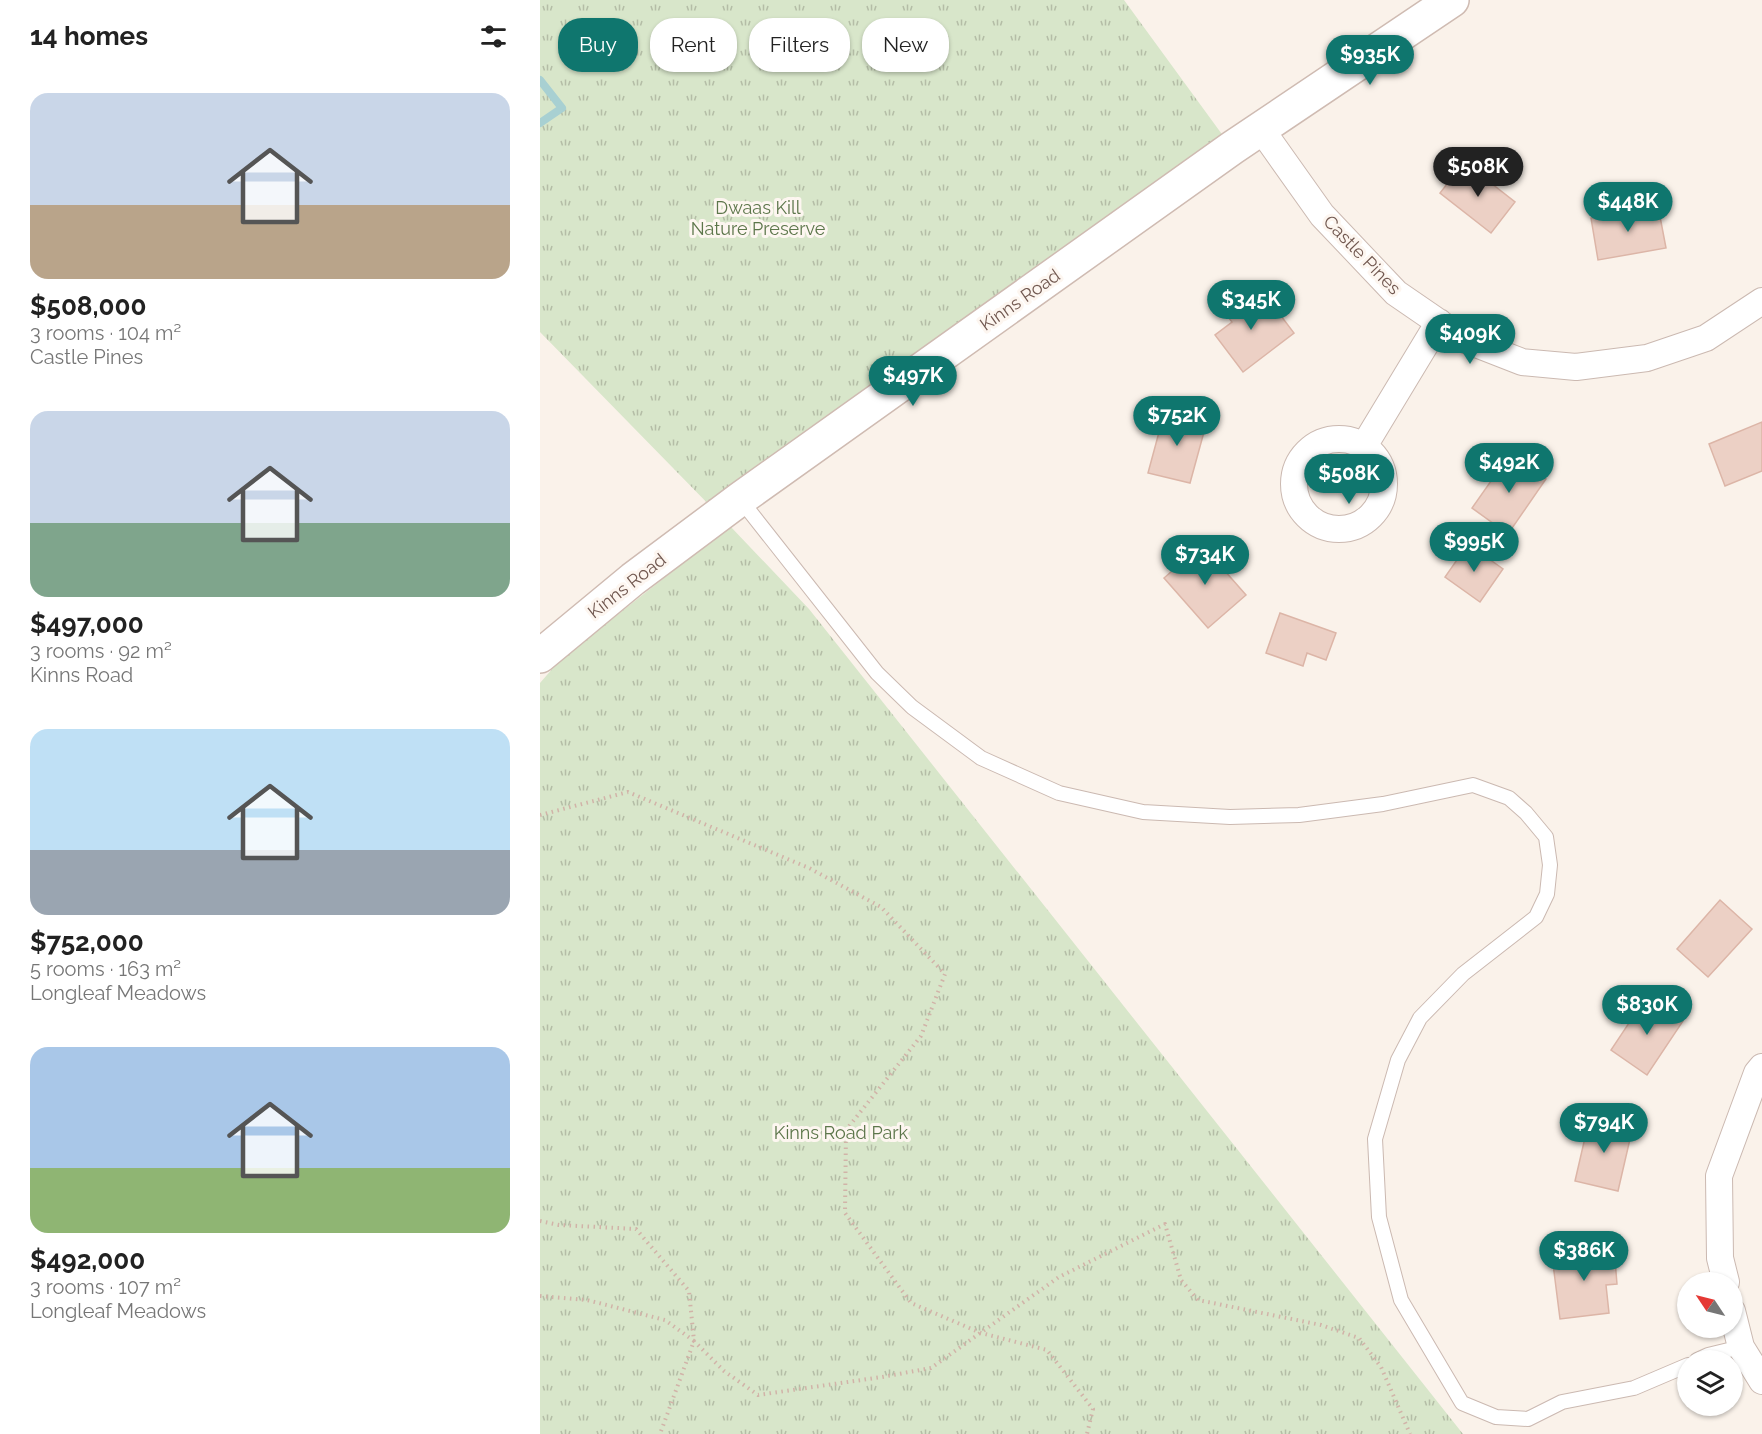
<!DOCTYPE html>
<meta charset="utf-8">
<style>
:root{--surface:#fff;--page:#f6f6f6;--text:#222;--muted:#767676;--accent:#0f766e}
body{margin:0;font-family:Raleway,sans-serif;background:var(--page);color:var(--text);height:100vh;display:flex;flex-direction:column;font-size:22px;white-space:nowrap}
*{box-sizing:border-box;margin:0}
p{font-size:20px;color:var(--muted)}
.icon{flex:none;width:33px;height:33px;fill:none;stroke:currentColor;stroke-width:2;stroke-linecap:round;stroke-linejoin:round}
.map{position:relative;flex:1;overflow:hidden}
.side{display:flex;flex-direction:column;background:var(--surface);width:540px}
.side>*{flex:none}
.hud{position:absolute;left:18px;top:18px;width:570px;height:54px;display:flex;gap:12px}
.needle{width:39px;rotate:305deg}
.buttons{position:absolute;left:1137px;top:1272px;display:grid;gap:12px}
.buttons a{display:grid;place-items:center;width:66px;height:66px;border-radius:50%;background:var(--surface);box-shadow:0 2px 4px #0004;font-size:30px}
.price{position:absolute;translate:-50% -51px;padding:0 14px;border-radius:21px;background:var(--accent);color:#fff;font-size:20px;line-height:39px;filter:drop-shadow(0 2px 3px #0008)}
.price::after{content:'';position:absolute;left:50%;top:36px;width:18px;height:14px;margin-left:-9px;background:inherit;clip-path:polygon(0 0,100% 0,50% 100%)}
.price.selected{background:#222;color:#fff}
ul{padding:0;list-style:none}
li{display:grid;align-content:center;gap:12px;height:318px;padding:0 30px}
li span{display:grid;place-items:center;height:186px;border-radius:18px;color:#555}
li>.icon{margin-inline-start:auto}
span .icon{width:108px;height:108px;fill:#fffc;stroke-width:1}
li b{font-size:26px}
h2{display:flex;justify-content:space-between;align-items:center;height:72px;padding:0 30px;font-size:26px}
.pill{padding:0 21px;border-radius:24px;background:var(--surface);box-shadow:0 2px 4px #0004;font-size:21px;line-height:54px}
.pill.selected{background:var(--accent);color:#fff}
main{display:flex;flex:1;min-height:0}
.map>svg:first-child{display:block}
</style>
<main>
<section class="side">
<h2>14 homes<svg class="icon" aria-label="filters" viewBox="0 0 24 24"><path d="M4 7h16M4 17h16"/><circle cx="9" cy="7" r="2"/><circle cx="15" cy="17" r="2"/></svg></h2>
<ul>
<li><span style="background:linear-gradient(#c9d6e8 60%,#b9a48a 0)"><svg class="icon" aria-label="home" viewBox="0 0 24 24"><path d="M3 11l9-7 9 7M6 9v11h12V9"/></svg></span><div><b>$508,000</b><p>3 rooms · 104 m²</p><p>Castle Pines</p></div></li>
<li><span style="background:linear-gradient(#c9d6e8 60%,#7fa58c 0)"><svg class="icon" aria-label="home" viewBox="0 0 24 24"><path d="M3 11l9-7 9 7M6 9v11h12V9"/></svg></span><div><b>$497,000</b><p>3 rooms · 92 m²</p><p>Kinns Road</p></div></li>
<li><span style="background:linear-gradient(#bfe0f5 65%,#9aa5b1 0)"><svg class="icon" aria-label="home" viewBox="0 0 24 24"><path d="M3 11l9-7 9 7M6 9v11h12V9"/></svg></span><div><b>$752,000</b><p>5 rooms · 163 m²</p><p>Longleaf Meadows</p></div></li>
<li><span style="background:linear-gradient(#a9c7e8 65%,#8fb573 0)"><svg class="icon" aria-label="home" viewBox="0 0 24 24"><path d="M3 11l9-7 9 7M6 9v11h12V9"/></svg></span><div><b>$492,000</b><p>3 rooms · 107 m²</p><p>Longleaf Meadows</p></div></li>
</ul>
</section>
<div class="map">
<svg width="1222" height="1434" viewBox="0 0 1222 1434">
<defs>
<pattern id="park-tufts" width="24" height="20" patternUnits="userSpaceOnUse" patternTransform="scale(1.5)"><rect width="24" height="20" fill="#d8e6ca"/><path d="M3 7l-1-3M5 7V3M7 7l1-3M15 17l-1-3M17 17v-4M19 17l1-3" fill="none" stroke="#b4bda6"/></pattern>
</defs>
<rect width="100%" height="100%" fill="#faf2ea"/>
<path fill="url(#park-tufts)" d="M0 0H584L692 148 179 515 0 332Z
M190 526 269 609 923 1434H0V683L20 660Z"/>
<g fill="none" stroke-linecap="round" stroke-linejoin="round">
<path stroke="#a8d0d2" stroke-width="8" d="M0 80 22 108 0 123"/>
</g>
<path fill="#ecd0c5" stroke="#dcb5a7" stroke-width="1.5" d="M924 162 975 202 951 233 900 193Z
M1118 206 1126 248 1058 260 1051 218Z
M697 289 716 315 732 304 754 333 703 372 675 335 692 322 678 304Z
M625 410 667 421 650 483 608 473Z
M1222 422V471L1185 486 1169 444Z
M970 454 1006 479 968 534 932 508Z
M928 544 963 569 940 602 905 577Z
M662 545 706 595 668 628 624 578Z
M740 613 796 633 786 660 767 653 763 666 726 653Z
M1180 900 1212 929 1168 977 1137 949Z
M1107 996 1143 1021 1107 1075 1071 1050Z
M1050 1116 1093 1126 1078 1191 1035 1181Z
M1074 1248 1077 1284 1066 1285 1069 1313 1020 1319 1012 1256Z"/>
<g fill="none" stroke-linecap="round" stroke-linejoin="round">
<defs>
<path id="lane" d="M200 499 337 673 372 707 441 758 519 793 603 812 690 817 759 815 843 804 933 785 969 798 986 813 1006 837 1010 865 1007 894 996 917 923 974 880 1018 858 1060 835 1139 839 1217 861 1300 922 1403 956 1417 988 1419 1022 1402 1094 1388 1148 1365
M1157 1360 1168 1355 1201 1347"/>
<path id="street" d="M721 129 782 215 856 293 923 339 982 362 1036 367 1107 358 1166 338 1222 301
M754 484a45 45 0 1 1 90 0a45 45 0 1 1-90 0Z
M824 446 899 322
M1186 1282 1180 1258 1179 1176 1217 1073 1222 1067
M1192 1311 1201 1347 1222 1381"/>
<path id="secondary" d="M0 656 93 579 200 499 692 148 912 0"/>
</defs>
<use href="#lane" stroke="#cbb9b1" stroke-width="16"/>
<use href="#street" stroke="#cbb9b1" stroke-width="28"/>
<use href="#secondary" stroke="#cfbbb2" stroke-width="36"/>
<path stroke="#d1b3a8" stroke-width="4" stroke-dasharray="1.5 4.5" stroke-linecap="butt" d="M0 815 88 792 269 868 341 907 405 974 381 1036 306 1130 305 1213 371 1303 441 1333 507 1350 553 1409 547 1434
M0 1221 19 1225 96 1229 149 1291 154 1341 184 1371 218 1395 342 1377 391 1368 519 1277 625 1224 641 1280 658 1300 781 1325 819 1338 841 1367 870 1434
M0 1296 47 1300 125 1320 154 1341 120 1434"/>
<use href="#lane" stroke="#fff" stroke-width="14"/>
<use href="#street" stroke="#fff" stroke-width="26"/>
<use href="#secondary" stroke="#fff" stroke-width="33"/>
</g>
<g text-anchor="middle" stroke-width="6" stroke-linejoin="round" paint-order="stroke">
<g font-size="18" fill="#5c764a" stroke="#fdf6f0">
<text x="218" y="214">Dwaas Kill<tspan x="218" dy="21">Nature Preserve</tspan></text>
<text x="301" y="1139">Kinns Road Park</text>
</g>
<g font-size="18" fill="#715850" stroke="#fdf6f0">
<text transform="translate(822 255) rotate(46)" y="6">Castle Pines</text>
<text transform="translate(480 300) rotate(-35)" y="6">Kinns Road</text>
<text transform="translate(87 586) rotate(-38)" y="6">Kinns Road</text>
</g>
</g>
</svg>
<div class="buttons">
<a><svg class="needle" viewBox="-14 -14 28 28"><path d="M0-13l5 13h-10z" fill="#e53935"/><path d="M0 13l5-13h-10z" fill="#767676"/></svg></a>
<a><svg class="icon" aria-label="layers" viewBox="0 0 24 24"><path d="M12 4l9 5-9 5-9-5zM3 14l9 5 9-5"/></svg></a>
</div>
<b class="price" style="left:830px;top:86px">$935K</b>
<b class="price selected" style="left:938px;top:198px">$508K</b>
<b class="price" style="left:1088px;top:233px">$448K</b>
<b class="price" style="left:711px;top:331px">$345K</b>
<b class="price" style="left:930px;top:365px">$409K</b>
<b class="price" style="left:373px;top:407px">$497K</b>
<b class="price" style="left:637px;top:447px">$752K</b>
<b class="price" style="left:969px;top:494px">$492K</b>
<b class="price" style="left:809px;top:505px">$508K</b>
<b class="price" style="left:934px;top:573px">$995K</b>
<b class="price" style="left:665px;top:586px">$734K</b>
<b class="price" style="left:1107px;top:1036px">$830K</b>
<b class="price" style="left:1064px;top:1154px">$794K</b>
<b class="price" style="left:1044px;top:1282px">$386K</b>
<div class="hud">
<a class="pill selected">Buy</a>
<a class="pill">Rent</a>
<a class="pill">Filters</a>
<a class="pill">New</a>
</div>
</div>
</main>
